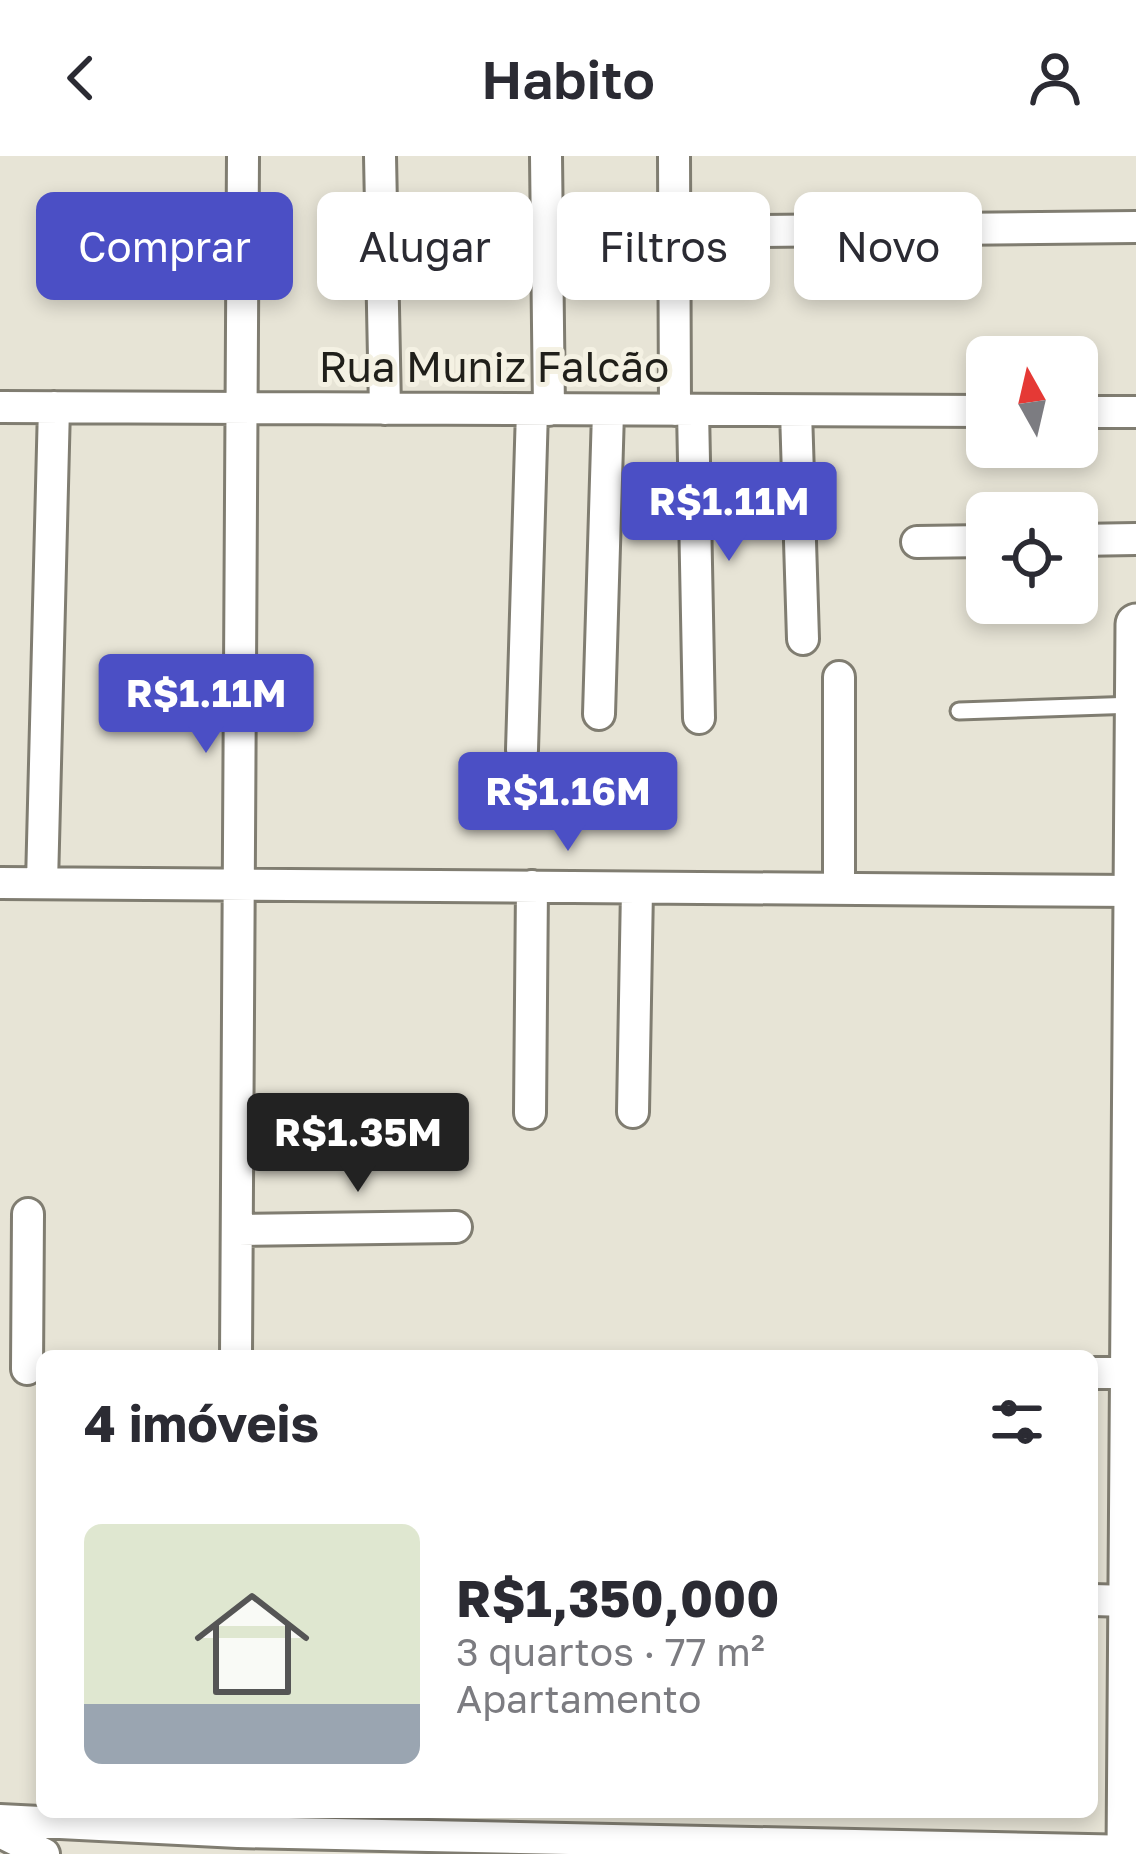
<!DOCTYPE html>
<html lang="pt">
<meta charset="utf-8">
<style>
:root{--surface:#fff;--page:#f7f7f7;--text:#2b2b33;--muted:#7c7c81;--line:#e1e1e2;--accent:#4b4fc5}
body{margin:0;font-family:"Golos Text",sans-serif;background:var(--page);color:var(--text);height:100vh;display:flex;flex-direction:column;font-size:45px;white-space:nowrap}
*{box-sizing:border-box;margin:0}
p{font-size:39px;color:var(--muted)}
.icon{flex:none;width:66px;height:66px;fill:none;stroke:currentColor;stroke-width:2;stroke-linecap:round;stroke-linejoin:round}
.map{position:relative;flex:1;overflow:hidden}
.drawer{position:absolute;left:36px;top:1194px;width:1062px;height:468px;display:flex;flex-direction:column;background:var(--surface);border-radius:18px;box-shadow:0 6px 18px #0003}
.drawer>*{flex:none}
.hud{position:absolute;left:36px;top:36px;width:1065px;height:108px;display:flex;gap:24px}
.needle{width:78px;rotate:352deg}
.tools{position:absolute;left:966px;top:180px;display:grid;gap:24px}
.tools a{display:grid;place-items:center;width:132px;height:132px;border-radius:18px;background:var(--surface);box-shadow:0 6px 18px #0003;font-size:60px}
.price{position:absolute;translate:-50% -102px;padding:0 27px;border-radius:12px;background:var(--accent);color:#fff;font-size:39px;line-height:78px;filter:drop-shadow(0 3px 6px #0008)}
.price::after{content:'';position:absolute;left:50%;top:72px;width:36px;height:27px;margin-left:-18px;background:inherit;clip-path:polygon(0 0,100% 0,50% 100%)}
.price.active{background:#222;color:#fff}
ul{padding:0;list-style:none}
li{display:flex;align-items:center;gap:36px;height:300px;padding:0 48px}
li+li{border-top:3px solid var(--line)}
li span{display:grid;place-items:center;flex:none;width:336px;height:240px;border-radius:18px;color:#555}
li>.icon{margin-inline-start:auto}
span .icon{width:144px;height:144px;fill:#fffc;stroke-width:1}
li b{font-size:51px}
h2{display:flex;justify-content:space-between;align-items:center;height:144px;padding:0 48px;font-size:51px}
.tag{padding:0 42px;border-radius:18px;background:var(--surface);box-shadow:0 6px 18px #0003;font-size:42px;line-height:108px}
.tag.active{background:var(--accent);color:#fff}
header{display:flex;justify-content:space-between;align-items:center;height:156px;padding:0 48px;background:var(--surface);font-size:54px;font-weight:600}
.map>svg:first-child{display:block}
</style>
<header><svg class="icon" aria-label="back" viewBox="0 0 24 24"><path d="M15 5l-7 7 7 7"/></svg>Habito<svg class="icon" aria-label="person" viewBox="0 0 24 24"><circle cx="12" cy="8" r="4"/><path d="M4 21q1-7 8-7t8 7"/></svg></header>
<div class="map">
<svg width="1136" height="1698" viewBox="0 0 1136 1698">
<rect width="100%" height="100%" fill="#e7e4d6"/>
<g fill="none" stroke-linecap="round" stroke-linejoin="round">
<defs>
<path id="service" d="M959 555 1136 549"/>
<path id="minor" d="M380 0 385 253
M546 0 549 254
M674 0 675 254
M675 76 1136 71
M0 251 987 255
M693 254 699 562
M796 255 803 483
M1077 256H1136
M1077 384 1136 383
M917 386 987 385
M599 558 608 256
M522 594 532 254
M0 727 1136 735
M42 727 54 251
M839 733V521
M633 956 637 733
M530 957 532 730
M238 1074 456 1071
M236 1200 243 0
M27 1213 28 1058
M1092 1217H1136
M1092 1444 1129 1445
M0 1664 238 1676 1136 1695
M0 1676 44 1698"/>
<path id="tertiary" d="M1127 1698 1136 468"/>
</defs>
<use href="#service" stroke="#807d71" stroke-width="21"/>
<use href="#minor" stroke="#807d71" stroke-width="36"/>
<use href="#tertiary" stroke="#807d71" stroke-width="45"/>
<use href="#service" stroke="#fff" stroke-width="15"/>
<use href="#minor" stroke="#fff" stroke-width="30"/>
<use href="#tertiary" stroke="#fff" stroke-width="39"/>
</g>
<g text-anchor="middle" stroke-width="10" stroke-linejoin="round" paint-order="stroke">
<g font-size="42" fill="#201f1a" stroke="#f4f1e3">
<text x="494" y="226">Rua Muniz Falcão</text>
</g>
</g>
</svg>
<div class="tools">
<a><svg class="needle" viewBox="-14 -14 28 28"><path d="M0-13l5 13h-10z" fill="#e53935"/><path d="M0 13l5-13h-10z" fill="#7c7c81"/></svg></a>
<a><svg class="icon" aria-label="locate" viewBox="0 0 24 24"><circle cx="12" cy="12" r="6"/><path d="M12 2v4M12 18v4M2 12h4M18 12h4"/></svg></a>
</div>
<b class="price" style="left:729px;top:408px">R$1.11M</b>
<b class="price" style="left:206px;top:600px">R$1.11M</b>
<b class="price" style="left:568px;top:698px">R$1.16M</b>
<b class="price active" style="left:358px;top:1039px">R$1.35M</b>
<div class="hud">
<a class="tag active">Comprar</a>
<a class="tag">Alugar</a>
<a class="tag">Filtros</a>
<a class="tag">Novo</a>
</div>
<section class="drawer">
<h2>4 imóveis<svg class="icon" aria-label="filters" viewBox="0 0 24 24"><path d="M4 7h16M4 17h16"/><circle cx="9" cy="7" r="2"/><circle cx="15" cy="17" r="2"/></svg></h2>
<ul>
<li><span style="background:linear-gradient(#dfe7d0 75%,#9aa5b1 0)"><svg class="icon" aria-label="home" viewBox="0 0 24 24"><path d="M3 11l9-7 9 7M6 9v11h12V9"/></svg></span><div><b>R$1,350,000</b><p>3 quartos · 77 m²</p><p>Apartamento</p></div></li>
</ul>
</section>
</div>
